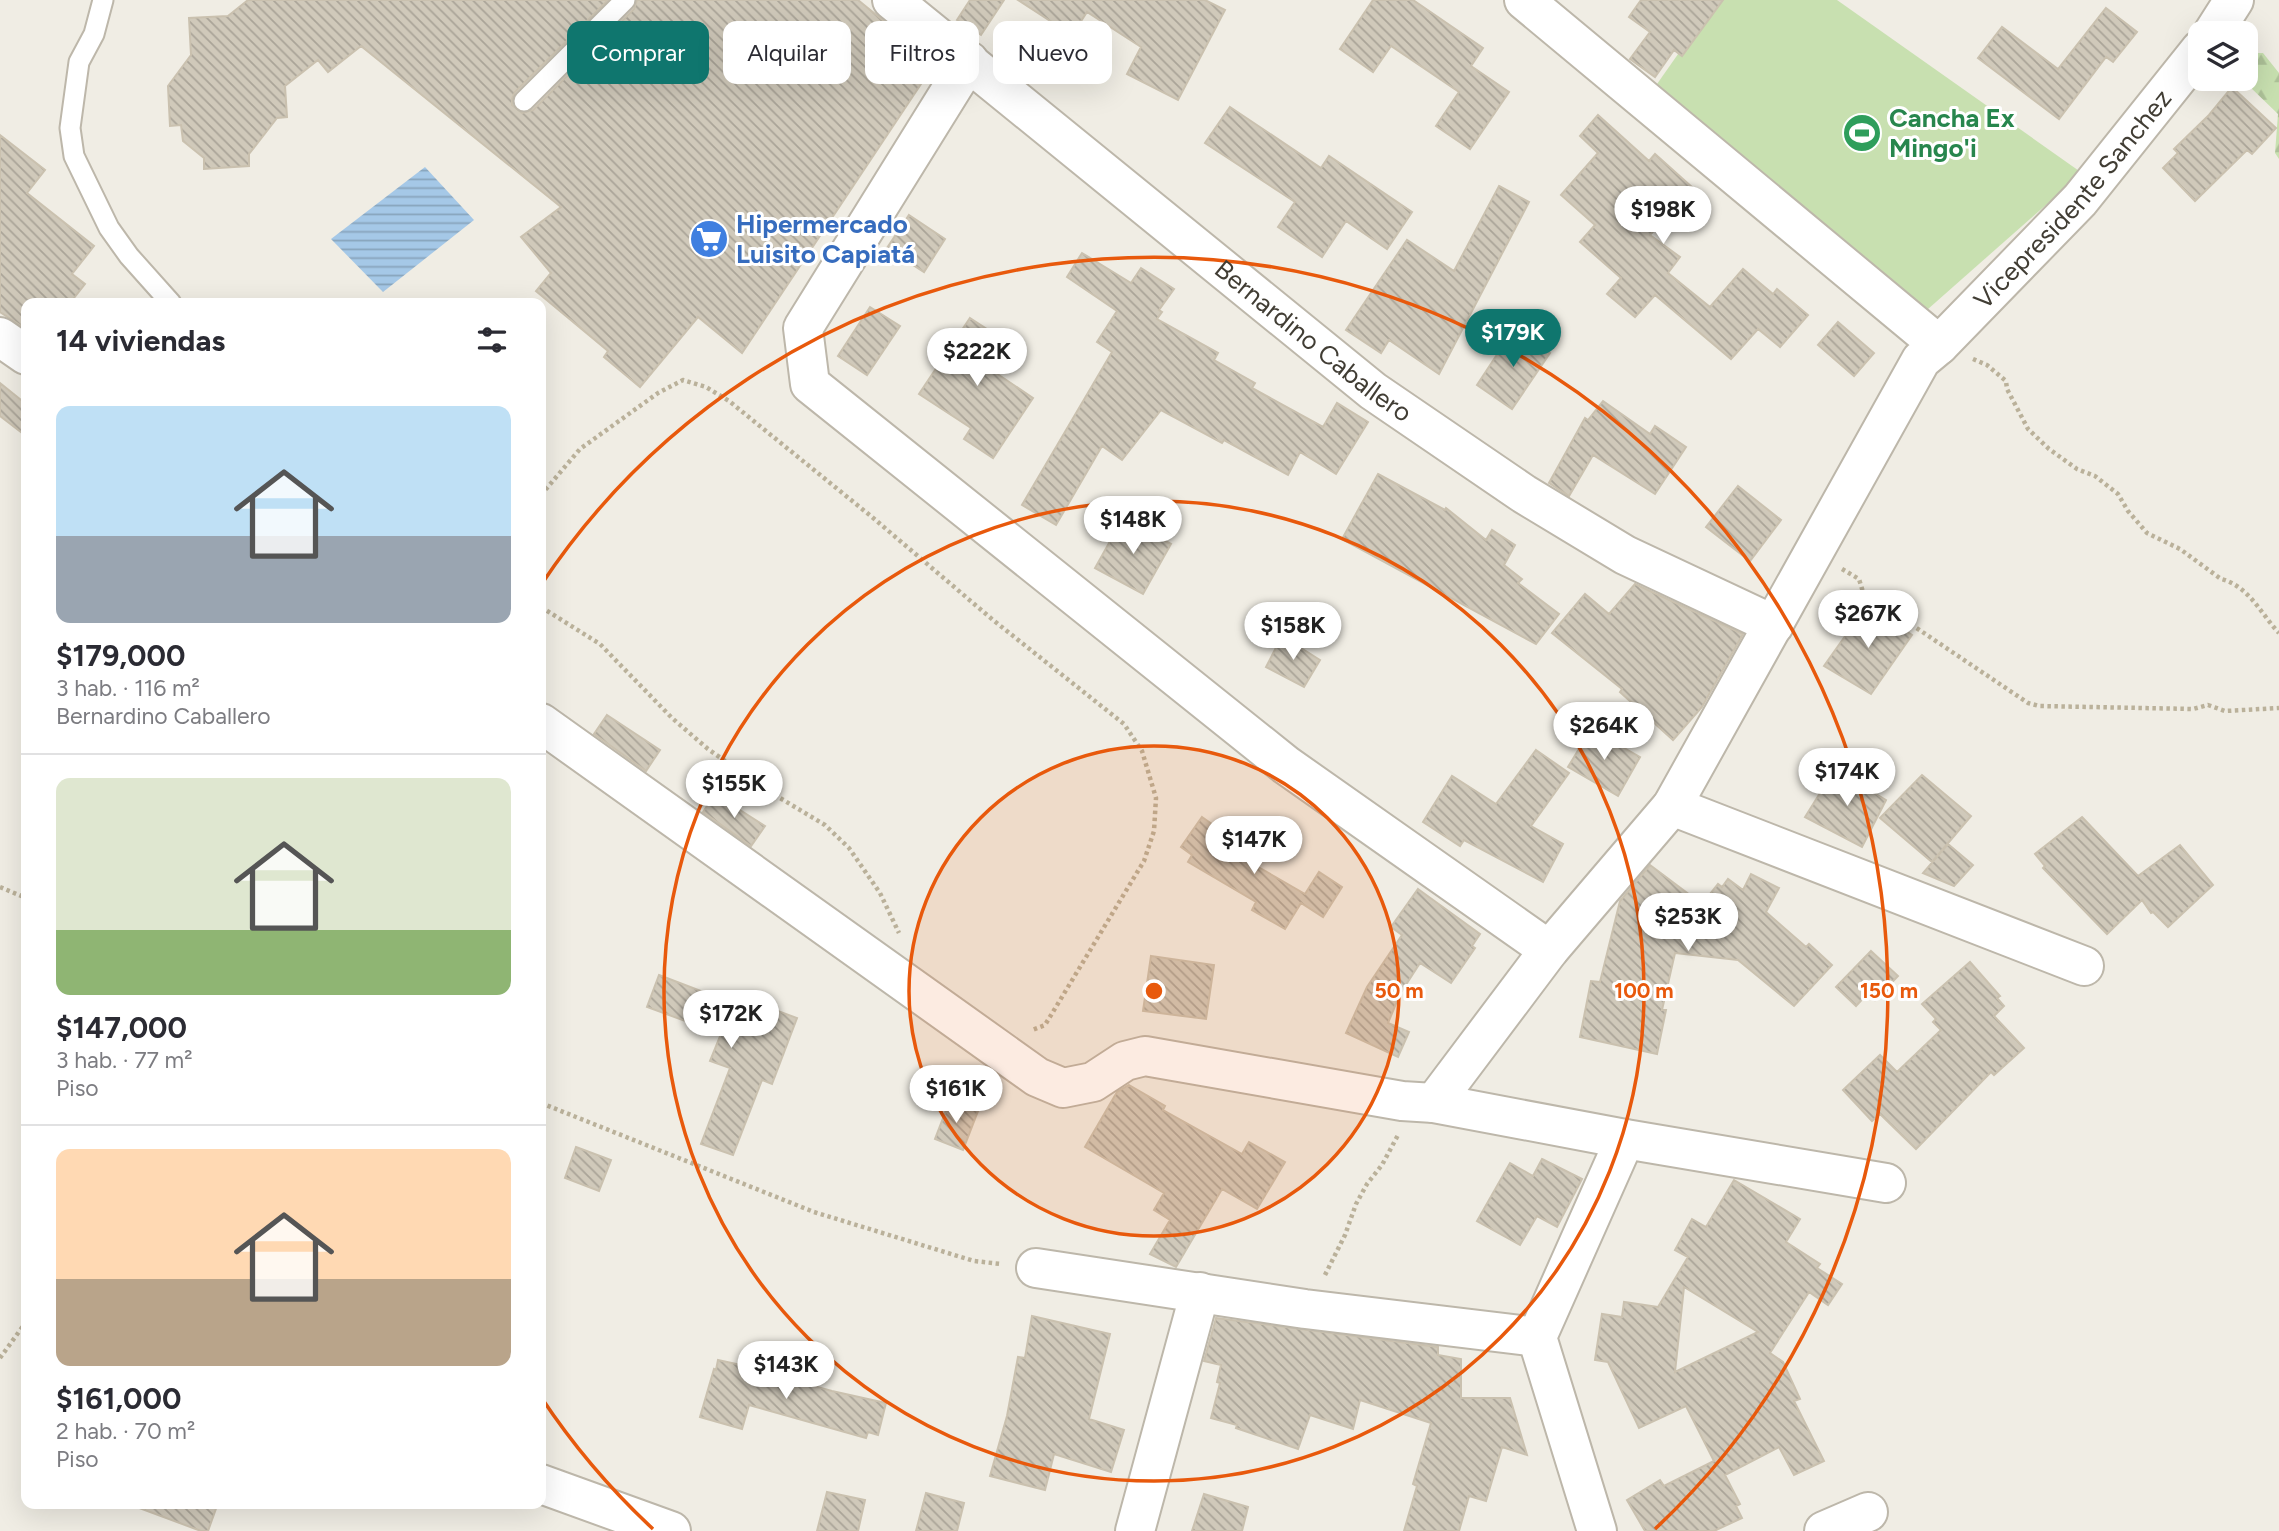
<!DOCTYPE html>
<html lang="es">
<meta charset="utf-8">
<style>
:root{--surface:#fff;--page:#f2f2f3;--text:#2b2b33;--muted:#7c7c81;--line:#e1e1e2;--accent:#0f766e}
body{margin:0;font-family:Figtree,sans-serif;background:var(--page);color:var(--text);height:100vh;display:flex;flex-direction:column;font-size:26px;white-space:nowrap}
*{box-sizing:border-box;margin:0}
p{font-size:23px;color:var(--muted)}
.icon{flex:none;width:38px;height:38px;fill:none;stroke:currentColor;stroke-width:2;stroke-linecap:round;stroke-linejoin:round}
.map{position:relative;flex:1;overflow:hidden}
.sheet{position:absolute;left:21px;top:298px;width:525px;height:1211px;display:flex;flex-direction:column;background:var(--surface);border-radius:14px;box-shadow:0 7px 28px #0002}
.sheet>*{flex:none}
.top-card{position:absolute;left:567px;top:21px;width:665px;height:63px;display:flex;gap:14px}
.buttons{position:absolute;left:2188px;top:21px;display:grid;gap:14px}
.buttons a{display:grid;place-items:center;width:70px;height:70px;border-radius:14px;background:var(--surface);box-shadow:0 7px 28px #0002;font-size:35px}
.price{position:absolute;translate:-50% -60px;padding:0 16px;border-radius:24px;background:#fff;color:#222;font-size:23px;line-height:46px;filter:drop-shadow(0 2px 4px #0008)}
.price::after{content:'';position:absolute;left:50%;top:42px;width:21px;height:16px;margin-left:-10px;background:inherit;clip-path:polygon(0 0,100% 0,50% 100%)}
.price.on{background:var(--accent);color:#fff}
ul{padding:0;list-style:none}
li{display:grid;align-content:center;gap:14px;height:371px;padding:0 35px}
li+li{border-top:2px solid var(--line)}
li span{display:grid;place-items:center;height:217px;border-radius:14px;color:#555}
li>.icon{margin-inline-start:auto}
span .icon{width:126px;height:126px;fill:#fffc;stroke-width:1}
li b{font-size:30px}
h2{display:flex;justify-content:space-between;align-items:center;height:84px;padding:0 35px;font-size:30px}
.chip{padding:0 24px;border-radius:14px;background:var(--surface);box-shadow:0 7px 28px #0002;font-size:24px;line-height:63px}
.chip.on{background:var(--accent);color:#fff}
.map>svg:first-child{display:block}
</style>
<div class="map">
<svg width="2279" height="1531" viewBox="0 0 2279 1531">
<defs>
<pattern id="forest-firs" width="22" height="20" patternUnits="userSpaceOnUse" patternTransform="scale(1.75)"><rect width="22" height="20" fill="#c8e0b0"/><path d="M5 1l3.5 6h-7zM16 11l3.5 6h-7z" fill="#adc198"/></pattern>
<pattern id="water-rules" width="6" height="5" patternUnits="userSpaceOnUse" patternTransform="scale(1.75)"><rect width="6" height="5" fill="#a5c8e7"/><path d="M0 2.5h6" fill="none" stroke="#88a4bc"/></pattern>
<pattern id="building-back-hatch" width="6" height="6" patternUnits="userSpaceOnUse" patternTransform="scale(1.75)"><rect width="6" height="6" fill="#d0c9ba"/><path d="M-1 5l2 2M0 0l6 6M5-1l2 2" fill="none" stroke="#aaa498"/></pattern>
</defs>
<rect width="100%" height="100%" fill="#f0ede4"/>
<path fill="url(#forest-firs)" d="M2245 53H2263L2279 73V159L2275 153 2278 114 2249 86 2222 79H2245Z"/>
<path fill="#c8e0b0" d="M1716 0H1837L2082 173 1919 317 1650 94Z"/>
<path fill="url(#water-rules)" d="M425 167 474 220 383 292 331 239Z"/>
<path fill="url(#building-back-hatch)" stroke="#cac1af" stroke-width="2" fill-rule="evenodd" d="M248 0H608L515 92 512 99V105L522 113 533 110 634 9 637 0H858L935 63 742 353 698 317 640 387 604 357 608 351 536 291 551 273 521 237 561 207 361 46 328 72 318 60 285 86 287 117 277 118 249 154V166L204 169V158L183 141 181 125 170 126 168 86 191 55 189 18 228 16Z
M970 0H1004L981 35 957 20Z
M1018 0H1205L1225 10 1178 100 1127 74 1141 47 1087 12 1072 35Z
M1373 0H1413L1483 48 1471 66 1509 92 1470 149 1436 126 1459 92 1391 46 1373 72 1340 49Z
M1641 0H1723L1682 56 1674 50 1655 77 1630 59 1650 32 1629 17Z
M2106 8 2137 32 2113 62 2106 57 2059 119 1978 58 2002 27 2058 69Z
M2232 87 2276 128 2252 154 2247 150 2195 201 2163 168 2178 153 2174 149 2209 115Z
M1230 107 1321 168 1329 156 1412 212 1387 249 1346 221 1322 257 1278 227 1295 202 1205 143Z
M1598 115 1649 161 1655 154 1692 187 1650 235 1680 257 1668 273 1710 307 1743 269 1773 294 1777 289 1808 315 1780 347 1758 329 1731 359 1655 295 1635 317 1607 294 1621 278 1580 242 1595 225 1561 195 1598 153 1580 136Z
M0 135 45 170 27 193 94 246 72 274 85 284 70 303H26V329L0 312Z
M1499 186 1529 202 1439 374 1389 340 1381 353 1346 330 1407 240 1454 271Z
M909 215 945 239 924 272 887 248Z
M1082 253 1131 283 1141 268 1174 289 1159 310 1162 312 1157 319 1218 353 1214 360 1255 383 1252 388 1323 427 1337 403 1368 422 1336 474 1300 452 1288 475 1224 440 1222 443 1161 410 1122 460 1102 446 1056 525 1022 505 1112 352 1097 342 1117 311 1067 277Z
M870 307 900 326 867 375 838 356Z
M970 318 1010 344 993 371 1033 398 993 458 964 439 971 428 919 394Z
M1838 322 1874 353 1854 376 1818 345Z
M1514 329 1550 353 1512 409 1477 385Z
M0 383 26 404V436L0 416Z
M1603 401 1650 434 1655 426 1686 447 1655 494 1593 455 1569 496 1549 483 1585 418 1588 420Z
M1378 474 1445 510 1446 508 1486 540 1492 530 1515 545 1504 565 1522 579 1518 583 1559 614 1536 644 1342 539Z
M1738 486 1781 520 1750 561 1706 527Z
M1123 518 1171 544 1143 594 1095 568Z
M1635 584 1743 634 1702 707 1673 740 1620 692 1622 689 1552 633 1585 594 1609 614Z
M1868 604 1912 635 1871 694 1824 666Z
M1282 636 1320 660 1304 687 1266 667Z
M607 715 660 750 646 771 594 734Z
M1591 729 1640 757 1618 796 1568 767Z
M1536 750 1569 773 1531 826 1563 844 1543 882 1464 840 1460 846 1423 822 1452 776 1496 804Z
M1835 769 1886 800 1862 847 1805 817Z
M1922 775 1971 816 1932 862 1880 818Z
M715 794 765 826 751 846 703 812Z
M1202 817 1250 851 1247 856 1255 861 1253 864 1305 894 1319 872 1342 887 1323 917 1301 903 1285 929 1252 910 1256 902 1188 862 1192 855 1181 847Z
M2082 817 2138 876 2180 845 2213 885 2168 927 2153 912 2151 913 2142 900 2107 934 2043 868 2045 866 2035 854Z
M1948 844 1973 865 1954 886 1923 873Z
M1650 865 1702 904 1718 884 1722 887 1728 879 1743 890 1751 874 1779 888 1766 912 1806 947 1809 944 1832 965 1794 1006 1738 960 1675 953 1662 1010H1666L1657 1054 1580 1037 1591 981 1600 982 1620 901Z
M1418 889 1480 934 1472 946 1475 948 1451 983 1420 963 1400 994 1388 1023 1409 1032 1398 1057 1346 1033 1367 987 1402 935 1391 927Z
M1871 951 1898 976 1875 1000 1868 993 1856 1006 1836 987Z
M1151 956 1214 965 1206 1019 1143 1011Z
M1970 962 2000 996 1997 998 2004 1006 1994 1016 2024 1048 1994 1075 1991 1072 1916 1149 1880 1114 1872 1121 1843 1090 1880 1055 1897 1072 1941 1030 1933 1022 1936 1019 1922 1004Z
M659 975 732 1003 735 995 797 1018 772 1084 762 1080 733 1155 701 1144 730 1068 710 1061 721 1034 647 1007Z
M1129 1085 1165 1106 1163 1110 1242 1154 1249 1142 1285 1162 1257 1209 1222 1189 1176 1267 1150 1254 1170 1220 1154 1210 1164 1193 1085 1147 1117 1092Z
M950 1100 978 1111 963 1150 935 1139Z
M576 1147 611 1160 599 1191 565 1178Z
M1542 1159 1582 1179 1557 1227 1537 1216 1520 1245 1477 1221 1510 1163 1533 1176Z
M1734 1180 1800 1219 1786 1242 1820 1264 1817 1268 1842 1284 1828 1305 1809 1292 1770 1353 1783 1362 1800 1399 1794 1401 1824 1461 1794 1475 1779 1447 1725 1475 1740 1504 1736 1506 1742 1518 1714 1531H1645L1627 1500 1660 1480 1664 1486 1714 1461 1686 1406 1639 1428 1608 1362 1595 1360 1602 1314 1622 1317 1624 1302 1658 1307 1688 1257 1675 1250 1692 1219 1706 1227ZM1684 1287 1758 1332 1675 1372Z
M1032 1316 1110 1334 1089 1419 1124 1430 1111 1472 1054 1454 1045 1490 990 1476 1007 1416 1018 1357 1025 1358Z
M1216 1318 1438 1347V1355L1461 1359V1398H1510L1527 1455 1502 1447 1486 1501 1469 1496 1459 1531H1404L1417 1486 1413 1484 1431 1423 1360 1400 1353 1429 1310 1415 1298 1449 1236 1428 1237 1425 1211 1418 1220 1383 1217 1382 1221 1365 1204 1361Z
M718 1360 778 1373 777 1376 832 1391 886 1403 878 1435 868 1432 866 1438 749 1405 742 1429 700 1417 714 1369 716 1370Z
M827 1492 865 1500 858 1531H817Z
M926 1493 964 1503 957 1531H916Z
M1204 1494 1248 1507 1242 1531H1192Z
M134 1503H218L208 1531H201L134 1506Z"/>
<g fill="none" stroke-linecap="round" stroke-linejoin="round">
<defs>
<path id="service" d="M103 0 94 34 79 62 70 128 74 156 109 228 129 256 171 303
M524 101 625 0"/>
<g id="minor">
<path id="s1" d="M892 0 1373 391 1524 494 1625 555 1774 625"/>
<path d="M2213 33 2234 0"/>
<path d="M969 61 803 328 810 384 1286 765 1549 950"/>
<path d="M0 337 26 355"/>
<path id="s2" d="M1939 345 2080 200 2200 50"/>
<path d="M541 723 1037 1077 1063 1088 1093 1082 1125 1061 1145 1056 1402 1101 1434 1103 1625 1139 1886 1183"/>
<path d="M1672 806 2084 966"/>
<path d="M1434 1103 1549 950 1672 806 1921 360 1939 345 1524 0"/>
<path d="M1036 1268 1305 1309 1537 1337"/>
<path d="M541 1484 671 1531"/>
<path d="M1135 1531 1200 1292"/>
<path d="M1597 1531 1537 1337 1625 1139"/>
<path d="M1824 1531 1868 1512"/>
</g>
</defs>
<use href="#service" stroke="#bdb7aa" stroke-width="23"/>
<use href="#minor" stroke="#bdb7aa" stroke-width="42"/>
<path stroke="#bab19a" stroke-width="4.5" stroke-dasharray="3.5 3.5" stroke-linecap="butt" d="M1973 359 1987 365 2006 381 2007 389 2028 429 2049 449 2077 469 2095 476 2118 494 2128 511 2147 533 2180 549 2221 579C2249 586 2261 614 2279 633
M541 495 580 449 658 393 683 380 706 387 729 401 872 517 993 620 1124 724 1142 751 1156 798 1154 831 1144 861 1045 1025 1032 1030
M1842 569 1859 579 1863 592 2028 703 2039 706 2193 709 2208 705 2225 711 2279 708
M541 607 600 644 672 718 708 749 765 789 825 825 849 848 880 893 899 933
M0 887 26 898
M541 1103 814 1212 974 1261 1001 1264
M1325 1275 1345 1235 1356 1204 1367 1184 1382 1165 1398 1135
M0 1358 26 1322"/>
<use href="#service" stroke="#fff" stroke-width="19"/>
<use href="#minor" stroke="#fff" stroke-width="38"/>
</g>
<circle cx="1154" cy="991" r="245" fill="#e8590c" fill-opacity=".12"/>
<g fill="none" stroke="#e8590c" stroke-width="3.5">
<circle cx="1154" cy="991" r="245"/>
<circle cx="1154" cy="991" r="490"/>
<path d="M653 1529A735 735 0 0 1 541 1397M541 585A735 735 0 1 1 1655 1529"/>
</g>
<defs>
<symbol id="stadium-disc" viewBox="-11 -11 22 22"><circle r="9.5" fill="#2e9e5b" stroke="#fff"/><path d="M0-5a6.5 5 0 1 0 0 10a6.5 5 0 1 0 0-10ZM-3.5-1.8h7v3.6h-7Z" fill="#fff"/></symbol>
<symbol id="supermarket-disc" viewBox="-11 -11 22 22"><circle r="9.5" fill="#3f7fe0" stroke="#fff"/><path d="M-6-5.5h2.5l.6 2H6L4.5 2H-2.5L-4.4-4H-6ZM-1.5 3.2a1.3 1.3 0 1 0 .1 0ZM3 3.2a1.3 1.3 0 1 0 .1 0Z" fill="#fff"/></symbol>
</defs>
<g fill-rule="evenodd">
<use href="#stadium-disc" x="1840" y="111" width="44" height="44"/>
<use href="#supermarket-disc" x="687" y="217" width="44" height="44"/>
</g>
<g text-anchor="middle" stroke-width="6" stroke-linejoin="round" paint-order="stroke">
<g font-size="26" font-weight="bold" fill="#27864d" stroke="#fff" text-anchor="start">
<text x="1889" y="127">Cancha Ex<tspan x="1889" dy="30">Mingo'i</tspan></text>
</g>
<g font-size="26" fill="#413d34" stroke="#fff">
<text dy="9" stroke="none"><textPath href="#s2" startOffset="198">Vicepresidente Sanchez</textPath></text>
<text dy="9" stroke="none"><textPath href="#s1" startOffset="542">Bernardino Caballero</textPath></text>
</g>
<g font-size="26" font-weight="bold" fill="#366cbe" stroke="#fff" text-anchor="start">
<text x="736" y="233">Hipermercado<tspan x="736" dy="30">Luisito Capiatá</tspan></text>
</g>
</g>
<circle cx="1154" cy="991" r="10" fill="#e8590c" stroke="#fff" stroke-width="3.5"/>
<g font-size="21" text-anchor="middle" font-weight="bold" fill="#e8590c" stroke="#fff" stroke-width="6" stroke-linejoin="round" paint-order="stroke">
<text x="1399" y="998">50 m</text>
<text x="1644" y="998">100 m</text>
<text x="1889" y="998">150 m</text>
</g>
</svg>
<div class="buttons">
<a><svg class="icon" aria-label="layers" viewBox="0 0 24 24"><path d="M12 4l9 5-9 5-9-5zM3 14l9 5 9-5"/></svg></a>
</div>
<b class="price" style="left:1663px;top:246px">$198K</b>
<b class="price on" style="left:1513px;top:369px">$179K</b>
<b class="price" style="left:977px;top:388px">$222K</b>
<b class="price" style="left:1133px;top:556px">$148K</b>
<b class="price" style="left:1868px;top:650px">$267K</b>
<b class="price" style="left:1293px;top:662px">$158K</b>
<b class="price" style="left:1604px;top:762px">$264K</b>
<b class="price" style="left:1847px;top:808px">$174K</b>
<b class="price" style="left:734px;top:820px">$155K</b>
<b class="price" style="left:1254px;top:876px">$147K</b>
<b class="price" style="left:1688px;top:953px">$253K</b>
<b class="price" style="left:731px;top:1050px">$172K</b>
<b class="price" style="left:956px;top:1125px">$161K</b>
<b class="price" style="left:786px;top:1401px">$143K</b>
<div class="top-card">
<a class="chip on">Comprar</a>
<a class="chip">Alquilar</a>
<a class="chip">Filtros</a>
<a class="chip">Nuevo</a>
</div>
<section class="sheet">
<h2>14 viviendas<svg class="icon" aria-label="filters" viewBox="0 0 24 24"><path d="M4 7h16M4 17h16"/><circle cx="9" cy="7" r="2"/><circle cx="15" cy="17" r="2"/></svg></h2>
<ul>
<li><span style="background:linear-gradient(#bfe0f5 60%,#9aa5b1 0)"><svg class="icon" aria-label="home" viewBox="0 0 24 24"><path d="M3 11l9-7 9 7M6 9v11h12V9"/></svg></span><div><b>$179,000</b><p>3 hab. · 116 m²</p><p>Bernardino Caballero</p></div></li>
<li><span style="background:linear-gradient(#dfe7d0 70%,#8fb573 0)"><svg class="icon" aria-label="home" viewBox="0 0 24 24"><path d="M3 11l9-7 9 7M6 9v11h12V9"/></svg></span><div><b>$147,000</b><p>3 hab. · 77 m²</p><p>Piso</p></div></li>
<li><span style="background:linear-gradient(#ffd9b3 60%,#b9a48a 0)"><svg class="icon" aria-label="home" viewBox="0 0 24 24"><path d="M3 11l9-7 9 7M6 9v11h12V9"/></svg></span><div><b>$161,000</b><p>2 hab. · 70 m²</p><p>Piso</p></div></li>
</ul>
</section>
</div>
